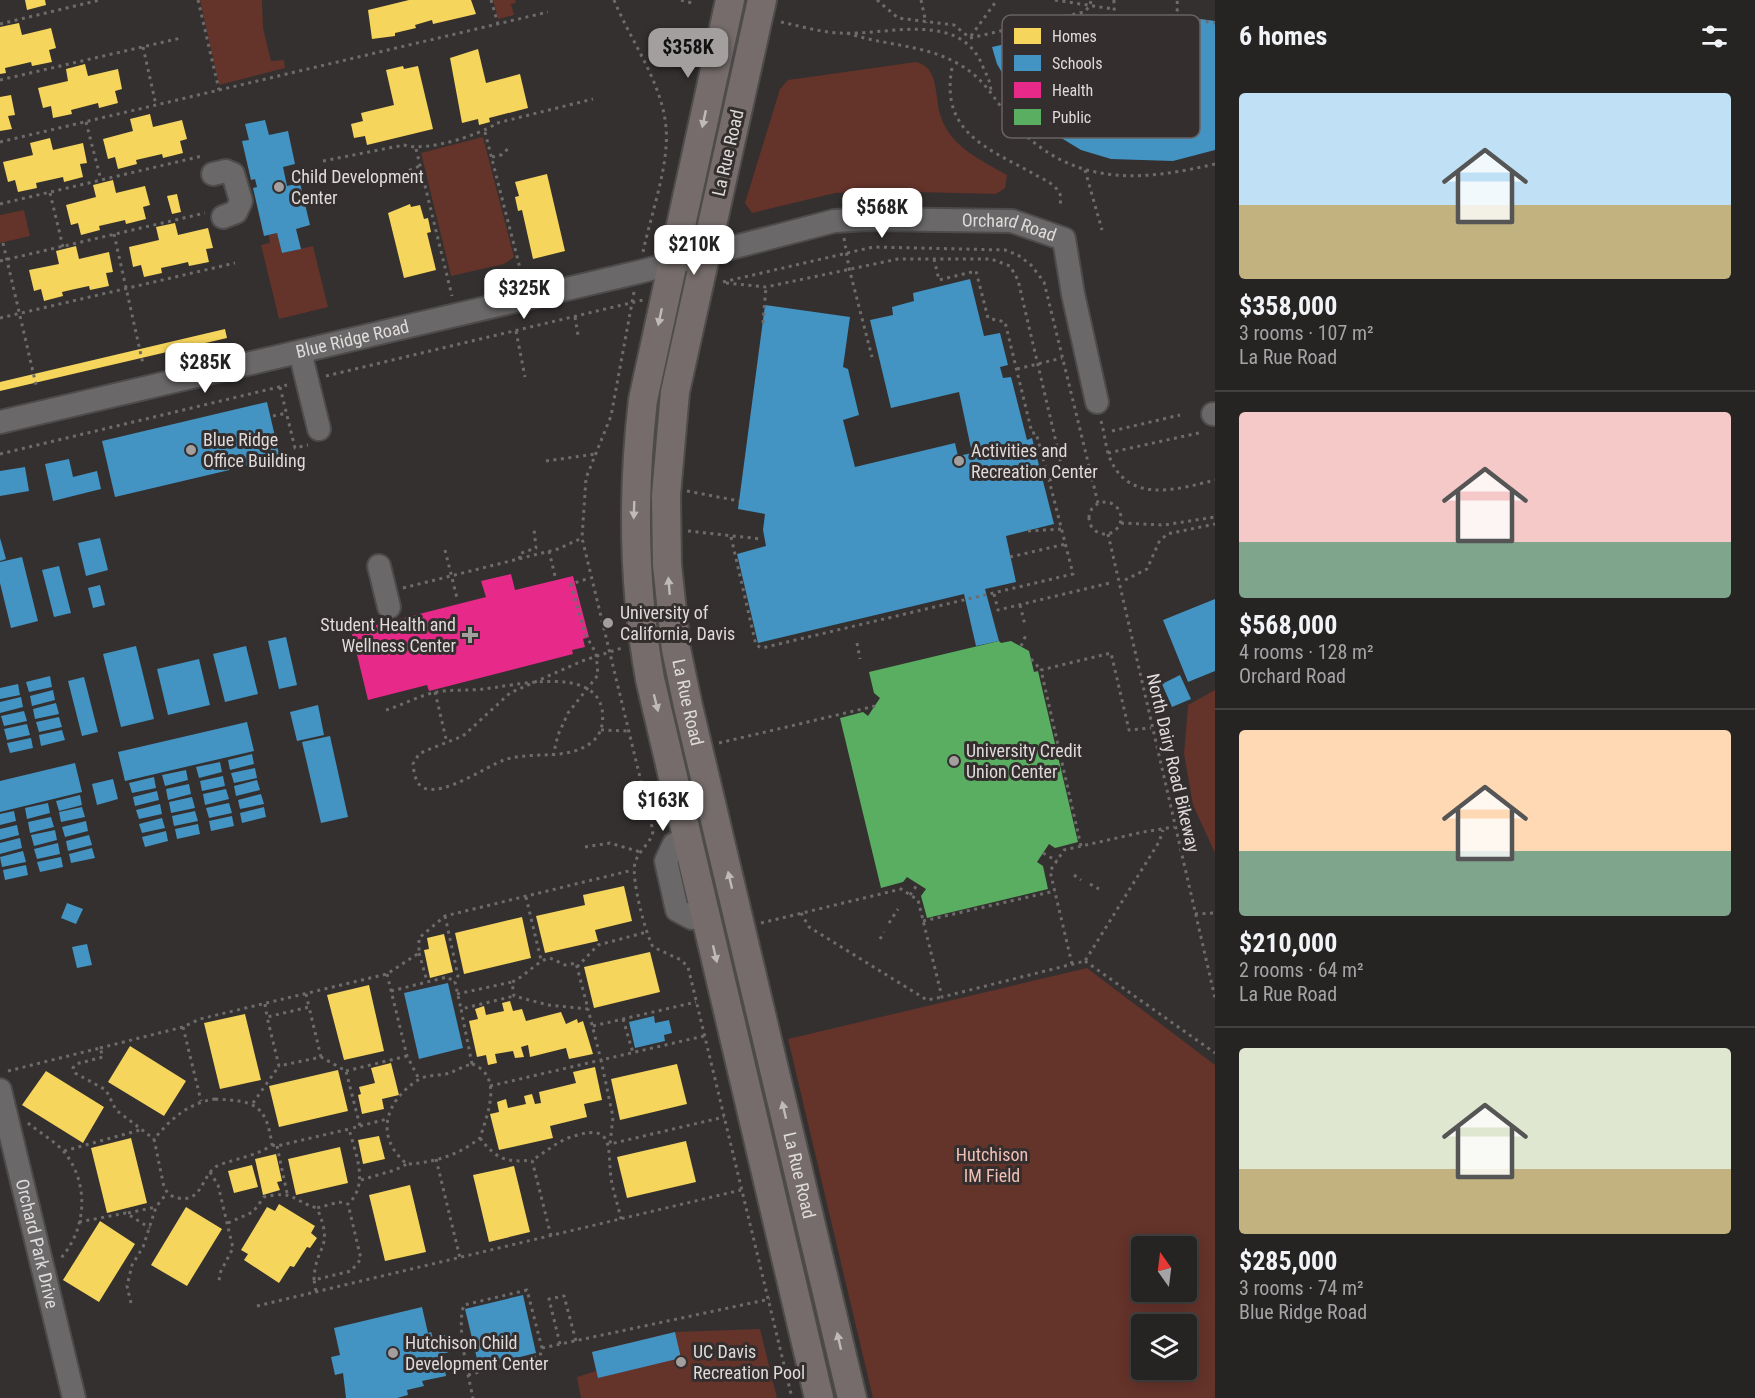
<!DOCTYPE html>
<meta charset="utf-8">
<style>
:root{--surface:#262423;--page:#2e2c2b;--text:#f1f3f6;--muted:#a4a4a6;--line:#424141;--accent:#a39f9f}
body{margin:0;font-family:"Roboto Condensed",sans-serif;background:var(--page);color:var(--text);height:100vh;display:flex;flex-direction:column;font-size:22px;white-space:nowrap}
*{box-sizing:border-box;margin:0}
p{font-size:20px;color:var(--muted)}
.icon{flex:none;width:33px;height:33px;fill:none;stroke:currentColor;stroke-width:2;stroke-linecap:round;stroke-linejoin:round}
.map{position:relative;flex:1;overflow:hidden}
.side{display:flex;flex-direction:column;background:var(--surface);width:540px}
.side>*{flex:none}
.needle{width:39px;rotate:346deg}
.tools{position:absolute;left:1131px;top:1236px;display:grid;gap:12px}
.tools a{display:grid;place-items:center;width:66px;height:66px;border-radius:6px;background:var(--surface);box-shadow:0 3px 15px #0003,0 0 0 2px var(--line);font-size:30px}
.price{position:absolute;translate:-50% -51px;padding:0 14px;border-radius:12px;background:#fff;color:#222;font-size:20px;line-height:39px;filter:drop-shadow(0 2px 3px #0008)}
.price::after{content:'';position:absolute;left:50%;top:36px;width:18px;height:14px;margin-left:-9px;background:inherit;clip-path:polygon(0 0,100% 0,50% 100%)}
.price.current{background:var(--accent);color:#111}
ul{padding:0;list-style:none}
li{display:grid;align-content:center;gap:12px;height:318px;padding:0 24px}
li+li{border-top:2px solid var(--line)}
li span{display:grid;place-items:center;height:186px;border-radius:6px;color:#555}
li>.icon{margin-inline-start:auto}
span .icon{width:108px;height:108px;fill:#fffc;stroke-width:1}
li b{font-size:26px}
h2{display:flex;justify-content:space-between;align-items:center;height:72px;padding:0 24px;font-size:26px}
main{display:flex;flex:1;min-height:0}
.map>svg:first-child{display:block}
</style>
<main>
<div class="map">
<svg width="1215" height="1398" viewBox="0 0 1215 1398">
<rect width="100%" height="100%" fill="#33302f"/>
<path fill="#64332a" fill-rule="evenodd" d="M200 0H262L263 28 271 61 284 60 285 68 219 85Z
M493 0H515L516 3 511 4 514 15 498 19Z
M916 62C940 67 934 98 941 117 951 147 981 160 1007 175L1005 188 996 194 874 191 835 193 752 213 745 203 780 89 788 80Z
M483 137 514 257 504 264 451 276 421 153Z
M24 210 30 236 0 243V215Z
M277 233 282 253 313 246 328 307 279 319 261 245 270 243 269 235Z
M1215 690V853L1193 805 1184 754 1188 705Z
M1087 968 1215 1065V1398H873L788 1039ZM1142 1246H1186V1292H1142ZM1142 1324H1186V1370H1142Z
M760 1329 777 1398H581L577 1377 596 1371 592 1352 675 1332Z"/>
<path fill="#f6d55c" d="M25 0H45L46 5 27 10Z
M409 0H471L476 14 433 24 432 20 415 25 416 28 395 33V36L372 39 368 10Z
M19 23 22 35 51 28 56 48 49 50 52 62 32 66 31 62 5 68 6 73 0 74V27Z
M478 49 486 83 520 74 528 108 489 118 490 122 479 125 478 119 462 123 450 58Z
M85 64 88 76 118 69 122 89 115 91 118 103 99 108 98 103 71 110 72 114 53 118 51 106 43 108 38 88 68 81 66 69Z
M403 66 404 69 418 66 433 129 367 145 365 136 354 138 351 124 363 121 361 113 394 105 386 70Z
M11 95 15 115 8 116 12 129 0 131V97Z
M150 114 153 127 182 120 187 139 180 141 183 153 163 158 162 154 136 160 137 164 118 169 115 157 108 159 103 139 133 131 130 119Z
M50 138 53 150 83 143 87 163 80 164 83 177 64 182 63 177 36 183 37 188 18 192 15 180 8 182 3 162 33 155 30 143Z
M547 174 565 251 533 259 522 210 518 211 515 197 519 196 515 182Z
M113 180 116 193 145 186 150 205 143 207 146 219 126 224 125 220 99 226 100 230 81 235 78 223 71 225 66 205 96 197 93 185Z
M177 194 181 212 172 214 167 196Z
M410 204 411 207 420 205 424 219 428 218 431 232 427 233 436 270 404 278 388 213Z
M175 223 178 235 208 228 213 248 206 249 209 262 189 266 188 262 175 265 161 268 162 273 144 277 141 265 133 267 129 247 159 240 156 227Z
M76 246 79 259 109 252 113 272 106 273 109 286 90 290 89 286 75 289 62 292 63 296 44 301 41 289 34 291 29 270 59 264 56 251Z
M225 329 227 338 0 391V382Z
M624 886 632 921 595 930 598 941 545 953 536 916 585 905 583 895Z
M522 917 531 958 464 974 455 933Z
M444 934 453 972 430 978 424 950 429 949 427 938Z
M650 952 660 992 594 1008 584 967Z
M369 985 384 1051 344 1060 327 995Z
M510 1001 513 1011 522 1009 526 1021 561 1012 566 1024 577 1019 578 1023 583 1021 593 1054 569 1059 566 1048 530 1057 528 1045 521 1047 524 1057 515 1058 513 1051 495 1054 497 1063 488 1065 486 1055 477 1057 469 1021 478 1019 475 1009 484 1006 486 1015 504 1011 502 1003Z
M245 1014 261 1080 220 1089 204 1023Z
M130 1046 186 1081 164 1116 108 1082Z
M391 1063 399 1095 382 1099 384 1109 362 1114 358 1095 361 1094 359 1087 375 1083 371 1068Z
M677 1064 687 1104 620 1120 611 1079Z
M595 1067 602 1100 584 1104 587 1117 550 1126 553 1138 499 1150 490 1114 499 1112 497 1102 506 1099 508 1108 526 1104 524 1096 532 1094 535 1104 541 1103 539 1092 576 1083 573 1072Z
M338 1070 348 1111 279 1127 269 1086Z
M46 1071 104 1107 83 1143 22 1105Z
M379 1136 385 1159 363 1164 358 1140Z
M131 1138 147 1203 107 1213 91 1148Z
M686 1141 696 1182 627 1198 617 1157Z
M340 1147 348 1183 296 1195 288 1159Z
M276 1154 282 1181 277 1182 280 1190 263 1195 255 1159Z
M252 1165 258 1187 234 1193 228 1171Z
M514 1166 530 1232 489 1242 473 1175Z
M410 1185 426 1252 385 1261 369 1195Z
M279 1204 315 1226 311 1233 317 1238 310 1248 307 1247 294 1267 290 1266 279 1283 244 1260 248 1254 241 1250 267 1207 275 1211Z
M186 1207 222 1229 187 1286 151 1265Z
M100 1221 135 1244 99 1302 63 1280Z"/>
<path fill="#4393c3" d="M1186 17 1215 21V150L1173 161 1111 159 1081 150 1053 133 1015 95 997 64 992 47 1100 23 1115 47 1127 55 1132 46 1152 49 1164 45 1182 28Z
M265 120 269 135 288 131 295 164 283 167 287 186 300 183 310 225 296 229 301 249 282 253 277 233 264 236 253 188 257 187 255 179 251 180 242 141 249 140 245 124Z
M970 279 984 336 1000 333 1008 365 1000 367 1003 378 1011 377 1027 440 1032 438 1054 524 1006 536 1016 582 985 589 999 641 976 646 964 594 758 643 737 554 766 546 763 530 765 514 738 509 765 305 850 317 843 367 848 369 859 415 843 420 855 467 955 443 958 456 972 453 959 392 891 408 870 320 893 315 892 307 914 301 913 293Z
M267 402 280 458 115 497 102 441Z
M69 459 73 477 97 471 101 489 53 501 45 464Z
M25 467 29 491 0 496V471Z
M0 538 6 559 0 561Z
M100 538 108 570 86 576 78 543Z
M22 557 38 621 11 628 0 583V562Z
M59 566 71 613 54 617 42 570Z
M100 585 105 605 93 608 88 588Z
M1215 599V671L1188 682 1163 620Z
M286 637 297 685 279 689 268 641Z
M136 646 154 719 121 727 103 654Z
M246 646 258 694 225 702 213 654Z
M199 659 210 705 168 715 157 669Z
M1180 675 1191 699 1172 707 1162 684Z
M50 676 52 687 29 692 26 682Z
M84 677 98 732 82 736 68 681Z
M18 684 20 695 0 699V688Z
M53 690 55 700 32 706 30 696Z
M21 697 23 707 0 713V702Z
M56 703 59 714 35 719 33 709Z
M318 705 324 735 297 741 290 712Z
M24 711 27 721 4 726 1 716Z
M59 717 62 727 39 732 36 722Z
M247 722 254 751 125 781 118 752Z
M27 724 30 735 7 740 4 729Z
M62 730 65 740 41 746 39 735Z
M330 736 348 817 321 823 302 742Z
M31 738 33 748 10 753 7 743Z
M252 754 254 764 230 770 228 760Z
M220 762 222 772 199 778 196 767Z
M75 763 82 792 0 812V781Z
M255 768 257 778 234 783 231 773Z
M186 770 188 780 165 786 162 775Z
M223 776 225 786 202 791 200 781Z
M154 777 156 788 132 793 129 783Z
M113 779 118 799 97 805 92 784Z
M257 780 260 790 236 796 234 786Z
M189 784 191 794 168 800 166 789Z
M226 789 229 799 205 805 203 794Z
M157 791 159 800 135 806 133 797Z
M261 794 264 804 240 809 238 800Z
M80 795 82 805 59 811 56 801Z
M192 797 195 808 171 813 169 802Z
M48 803 50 813 27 819 25 808Z
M229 803 232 813 209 818 206 808Z
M160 804 162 814 139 819 136 810Z
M82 807 85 817 61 822 59 812Z
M264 807 266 817 242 823 240 813Z
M14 811 16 821 0 825V814Z
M195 811 198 821 174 826 172 816Z
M232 816 234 826 211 831 209 821Z
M51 817 54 827 30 833 28 822Z
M162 818 165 828 142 833 139 824Z
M86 821 88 831 65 837 62 827Z
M198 824 200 834 177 839 175 829Z
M17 825 19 835 0 840V829Z
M55 830 57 840 34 846 31 835Z
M166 831 168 841 145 847 142 837Z
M89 835 92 845 68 851 66 841Z
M20 838 22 848 0 854V843Z
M58 843 60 854 37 859 34 849Z
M92 848 95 858 71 863 69 854Z
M23 851 26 862 2 867 0 857Z
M61 857 63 867 40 872 37 862Z
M26 865 28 875 5 880 3 870Z
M67 903 83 909 76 924 61 918Z
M87 944 92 965 77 968 72 947Z
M448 983 463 1048 419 1059 404 993Z
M654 1016 655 1023 669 1020 672 1033 664 1035 665 1041 635 1048 629 1022Z
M523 1295 536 1353 479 1367 465 1309Z
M422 1307 428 1333 431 1332 433 1338 445 1335 449 1352 442 1354 446 1376 422 1381 424 1386 407 1390 408 1395 397 1398H346L343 1373 335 1375 331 1357 340 1355 334 1328Z
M675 1332 681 1358 598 1378 592 1352Z"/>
<path fill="#e7298a" d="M511 574 515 590 573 576 589 637 583 639 585 647 572 650 573 654 429 691 427 685 368 700 352 634 376 627V625L486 597 481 581Z"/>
<path fill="#5aae61" d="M999 641 1001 643 1011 641 1029 651 1034 672 1038 671 1078 842 1055 848 1049 844 1037 862 1043 866 1048 889 927 918 921 896 926 889 907 877 903 882 881 888 840 718 863 712 868 716 880 698 874 693 869 672Z"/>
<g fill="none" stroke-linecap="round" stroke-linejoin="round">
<defs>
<g id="minor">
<path d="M213 174 226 171 233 174 241 201 236 212 223 217"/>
<path d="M300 352 319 429"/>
<path d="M1213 414H1215"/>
<path id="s1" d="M0 422 639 272 834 221 870 219 1012 221 1064 239 1073 294 1097 402"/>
<path d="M379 566 389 607"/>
<path d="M688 838 674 844 666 861 677 910 692 918H706"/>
<path id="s2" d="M0 1090 74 1398"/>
</g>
<g id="major">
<path d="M730 0 643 400C632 495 633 585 650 679L819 1398"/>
<path id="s3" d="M762 0 675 392 666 495 667 565 676 649 688 706 852 1398"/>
</g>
</defs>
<use href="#minor" stroke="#4e4b4b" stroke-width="26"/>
<use href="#major" stroke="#4e4b4b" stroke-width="32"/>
<path stroke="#6e6c6b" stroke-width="3" stroke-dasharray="3 4.5" stroke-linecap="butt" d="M198 0 219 90
M491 0 498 24
M614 0C633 47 671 93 666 147 664 179 650 219 643 252
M681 0 692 3
M877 0 898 18 954 25 970 38
M921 0 926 23
M1055 0 1113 9
M1114 0C1111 55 1183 53 1177 0
M1176 17 1215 23
M781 22C800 26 819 32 839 33 887 36 961 9 983 67 987 76 991 82 991 93
M0 24 100 0
M847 33C891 48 933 43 972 73 991 88 1002 112 1019 129 1077 187 1142 181 1215 164
M971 36 997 0
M970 38 1084 12 1090 6 1091 0
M143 47 156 105
M952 68C940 132 987 148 1034 174 1044 180 1057 184 1061 197L1060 206
M0 80 181 38
M86 122 101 180
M485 132 522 276
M0 142 548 12
M416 149 452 296
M492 157 501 155 509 148
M323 161 404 145C425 152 478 136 497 123L593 99
M1085 170 1102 230
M402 173 420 166
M50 193 63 247
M0 204 202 156
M114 234 143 364
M844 238 849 268 872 357
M3 243 37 389
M934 259 939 280 976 271 988 318 1005 322 1032 433H1036L1049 480 1097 468
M0 261 205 213
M723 282 873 247 1005 250 1018 255 1031 265 1044 282 1098 503
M726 283 766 287 898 259H991L1010 266 1018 280 1064 476
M634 292 611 416 586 478 582 538 653 831C652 842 638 851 635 863 631 879 645 932 653 947L681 960 688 967 792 1398
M575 317 578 335
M0 318 235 263
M763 323 766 287
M516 331 525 377
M1017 369 1062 358
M326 376 643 300
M280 387 295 448 308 445
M273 416 287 413
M1101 421C1104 431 1105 442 1108 453 1125 505 1176 490 1215 480
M1112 431 1180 415
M1108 453 1203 432
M0 454 287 385
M546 461 596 454
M687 491 739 501
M1089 518a16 16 0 1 1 32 0a16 16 0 1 1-32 0Z
M1121 523 1164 525 1215 517
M688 531 761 539
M1028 531 1062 529
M1108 534 1215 998
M731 537 756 645 762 648 1073 574 1049 480
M445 550 457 598
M549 551 555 576
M1010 557 1066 544
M520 559 519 554 536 548 534 529
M1125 580 1147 569 1159 542 1167 534 1215 524
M403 588 558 549 582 538
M994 594 998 610 1110 583
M1020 605 1025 625
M857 643 860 659
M1021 646 1027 633
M1031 659 1041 670
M435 692 447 743
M386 710C403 705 420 695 437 692 452 689 468 691 483 689 513 686 593 665 602 709 604 721 602 734 592 742 566 762 534 750 504 760 485 767 445 796 424 788 415 784 414 772 413 764L419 754 425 751 463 736 510 693 582 661 622 648
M601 730 628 731
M719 743 875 706
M553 756 558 735 568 713 598 675 596 653 585 634 571 584 590 578
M1081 846 1041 670 1111 653 1129 730 1151 728
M585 847 610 843 640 852
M1043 853 1057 861
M1074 875 1081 880
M1090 884 1099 889
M910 895 917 885
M526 897 541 960
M801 913 809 927 927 1000 942 997
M1195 914 1215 913
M445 916 457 971 458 976 455 982 461 1009
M923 921 1055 891
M761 923 901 889 918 900 942 997 1085 961 1159 842 1163 830
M889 923 898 909
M880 939 884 932
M419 953 427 981
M550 958 565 965 576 963 588 1009 548 1005 514 996 512 982C526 976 535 962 550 958Z
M1085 961 1215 1053
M1072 964 1050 871 1064 850 1143 832 1174 827
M577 967 598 945 647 932
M387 974 407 1056 419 1079
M391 991 447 977 455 982
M306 994 309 1007
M457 994 512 982
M265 1004 267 1017
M623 1019 633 1053
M593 1026 696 1002
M183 1027 201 1101
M704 1036 601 1060 613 1117 610 1144 724 1117
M100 1048 183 1027 200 1019 387 974 419 953V938L445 916 633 870
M321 1057 309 1007 267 1017 279 1066 321 1057 346 1071 360 1126 349 1129
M472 1064C504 1076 487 1115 480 1138 459 1155 433 1163 407 1164 374 1137 385 1101 418 1080 427 1074 440 1076 450 1073 457 1070 464 1066 472 1064Z
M472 1064 461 1009 514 996
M8 1071 100 1048 103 1057 76 1064 73 1068 75 1073 106 1090 116 1110 154 1139
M346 1071 407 1056
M490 1086 601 1060 588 1009
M215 1099C254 1101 266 1103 272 1145 256 1156 238 1158 219 1165 201 1173 204 1203 178 1198 171 1197 167 1193 164 1187L154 1139C171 1119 188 1103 215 1099Z
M253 1103 279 1066
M28 1123C40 1133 55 1141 65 1153 89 1184 87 1228 61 1258
M360 1126 387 1119
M480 1138C496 1159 506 1163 532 1160
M272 1145 277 1146 349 1129C355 1153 370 1184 348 1204
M277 1146 287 1193
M64 1151 140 1130
M436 1159 460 1258
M210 1172 218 1185 233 1248 220 1273 219 1281
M361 1180 395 1170 407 1164
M128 1213 156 1207
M79 1222 126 1213 150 1228
M228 1223 253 1212 264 1197C295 1190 290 1200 317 1208
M551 1236 532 1160C545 1153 555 1143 568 1138 616 1121 607 1147 611 1178 613 1191 618 1205 621 1219
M314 1280C315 1244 335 1250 317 1208L339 1202 348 1204 361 1259 351 1271 314 1280 316 1291
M131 1303 127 1286 132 1265 143 1247 156 1207 167 1193
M257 1306 741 1190
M560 1344 549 1299 564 1296 576 1341
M542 1348 770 1299
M468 1375 540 1356 542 1348 527 1290 464 1305C456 1325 468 1375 473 1398"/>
<use href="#minor" stroke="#6a6868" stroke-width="22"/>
<use href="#major" stroke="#756c6b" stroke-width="28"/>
</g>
<defs><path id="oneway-solid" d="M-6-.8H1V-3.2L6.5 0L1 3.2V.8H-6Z" transform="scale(1.5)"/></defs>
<g fill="#bfbab9">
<use href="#oneway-solid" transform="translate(704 119) rotate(102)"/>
<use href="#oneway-solid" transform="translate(660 317) rotate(102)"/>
<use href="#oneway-solid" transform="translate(634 510) rotate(92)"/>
<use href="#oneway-solid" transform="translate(669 586) rotate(-95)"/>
<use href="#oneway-solid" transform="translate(656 703) rotate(76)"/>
<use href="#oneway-solid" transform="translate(730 880) rotate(-103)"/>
<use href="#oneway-solid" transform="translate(715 954) rotate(77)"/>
<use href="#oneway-solid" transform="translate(784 1110) rotate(-103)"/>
<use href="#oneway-solid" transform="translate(839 1341) rotate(-103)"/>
</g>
<g fill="#a39f9f" stroke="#342f2e" stroke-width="2">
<circle cx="279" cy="187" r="6"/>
<circle cx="191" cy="450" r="6"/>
<circle cx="959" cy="461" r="6"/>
<circle cx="608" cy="623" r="6"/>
<path d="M467 626h6v6h6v6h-6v6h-6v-6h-6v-6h6z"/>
<circle cx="954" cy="761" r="6"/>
<circle cx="393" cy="1353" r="6"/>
<circle cx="681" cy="1362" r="6"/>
</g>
<g text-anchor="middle" stroke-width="6" stroke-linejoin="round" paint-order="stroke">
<g font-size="18" fill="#dfdbdb" stroke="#342f2e">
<text transform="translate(728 153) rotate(-77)" y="6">La Rue Road</text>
<text dy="6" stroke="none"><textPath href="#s1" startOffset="1034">Orchard Road</textPath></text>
<text dy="6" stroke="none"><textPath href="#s1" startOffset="362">Blue Ridge Road</textPath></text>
<text dy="6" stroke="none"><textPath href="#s3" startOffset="714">La Rue Road</textPath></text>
<text transform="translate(1173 763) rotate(77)" y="6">North Dairy Road Bikeway</text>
<text dy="6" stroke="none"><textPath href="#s3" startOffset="1200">La Rue Road</textPath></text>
<text dy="6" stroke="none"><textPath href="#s2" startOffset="158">Orchard Park Drive</textPath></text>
</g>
<g font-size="18" fill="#dfdbdb" stroke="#342f2e" text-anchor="start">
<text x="291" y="183">Child Development<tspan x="291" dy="21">Center</tspan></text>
<text x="203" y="446">Blue Ridge<tspan x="203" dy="21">Office Building</tspan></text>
<text x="971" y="457">Activities and<tspan x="971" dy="21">Recreation Center</tspan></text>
<text x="620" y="619">University of<tspan x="620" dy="21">California, Davis</tspan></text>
<text x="456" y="631" text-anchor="end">Student Health and<tspan x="456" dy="21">Wellness Center</tspan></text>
<text x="966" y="757">University Credit<tspan x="966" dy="21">Union Center</tspan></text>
<text x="405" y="1349">Hutchison Child<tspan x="405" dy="21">Development Center</tspan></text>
<text x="693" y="1358">UC Davis<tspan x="693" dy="21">Recreation Pool</tspan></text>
</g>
<g font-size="18" fill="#f0bfb5" stroke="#342f2e">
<text x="992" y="1161">Hutchison<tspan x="992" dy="21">IM Field</tspan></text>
</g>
</g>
<rect x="1002" y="15" width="198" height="123" rx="9" fill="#342f2e" stroke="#676362" stroke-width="1.5"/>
<rect x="1014" y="28" width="27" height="16" fill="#f6d55c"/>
<rect x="1014" y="55" width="27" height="16" fill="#4393c3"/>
<rect x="1014" y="82" width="27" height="16" fill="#e7298a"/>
<rect x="1014" y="109" width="27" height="16" fill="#5aae61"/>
<g font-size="16" fill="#dfdbdb">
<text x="1052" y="42">Homes</text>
<text x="1052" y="69">Schools</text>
<text x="1052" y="96">Health</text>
<text x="1052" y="123">Public</text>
</g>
</svg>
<div class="tools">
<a><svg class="needle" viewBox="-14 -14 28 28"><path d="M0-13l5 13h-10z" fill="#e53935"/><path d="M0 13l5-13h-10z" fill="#a4a4a6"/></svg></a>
<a><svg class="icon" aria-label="layers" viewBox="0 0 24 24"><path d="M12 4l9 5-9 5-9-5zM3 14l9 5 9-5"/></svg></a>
</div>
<b class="price current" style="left:688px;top:79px">$358K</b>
<b class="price" style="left:882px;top:239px">$568K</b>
<b class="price" style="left:694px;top:276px">$210K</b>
<b class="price" style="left:524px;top:320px">$325K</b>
<b class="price" style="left:205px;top:394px">$285K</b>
<b class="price" style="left:663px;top:832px">$163K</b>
</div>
<section class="side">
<h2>6 homes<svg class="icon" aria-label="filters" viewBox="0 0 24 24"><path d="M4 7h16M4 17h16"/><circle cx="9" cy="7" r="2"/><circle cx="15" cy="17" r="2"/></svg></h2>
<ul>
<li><span style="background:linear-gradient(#bfe0f5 60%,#c2b280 0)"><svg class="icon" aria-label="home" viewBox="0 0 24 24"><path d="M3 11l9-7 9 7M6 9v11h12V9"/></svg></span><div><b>$358,000</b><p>3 rooms · 107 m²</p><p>La Rue Road</p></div></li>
<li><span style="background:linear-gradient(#f6c9c9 70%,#7fa58c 0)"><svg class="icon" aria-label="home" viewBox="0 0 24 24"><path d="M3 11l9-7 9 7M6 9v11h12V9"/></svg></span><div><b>$568,000</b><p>4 rooms · 128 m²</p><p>Orchard Road</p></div></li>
<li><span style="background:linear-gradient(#ffd9b3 65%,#7fa58c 0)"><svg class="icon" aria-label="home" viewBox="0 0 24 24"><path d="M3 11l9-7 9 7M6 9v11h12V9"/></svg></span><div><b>$210,000</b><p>2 rooms · 64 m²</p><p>La Rue Road</p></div></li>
<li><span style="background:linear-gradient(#dfe7d0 65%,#c2b280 0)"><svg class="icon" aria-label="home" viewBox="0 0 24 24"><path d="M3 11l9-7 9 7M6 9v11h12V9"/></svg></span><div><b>$285,000</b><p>3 rooms · 74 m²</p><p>Blue Ridge Road</p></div></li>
</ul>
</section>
</main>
